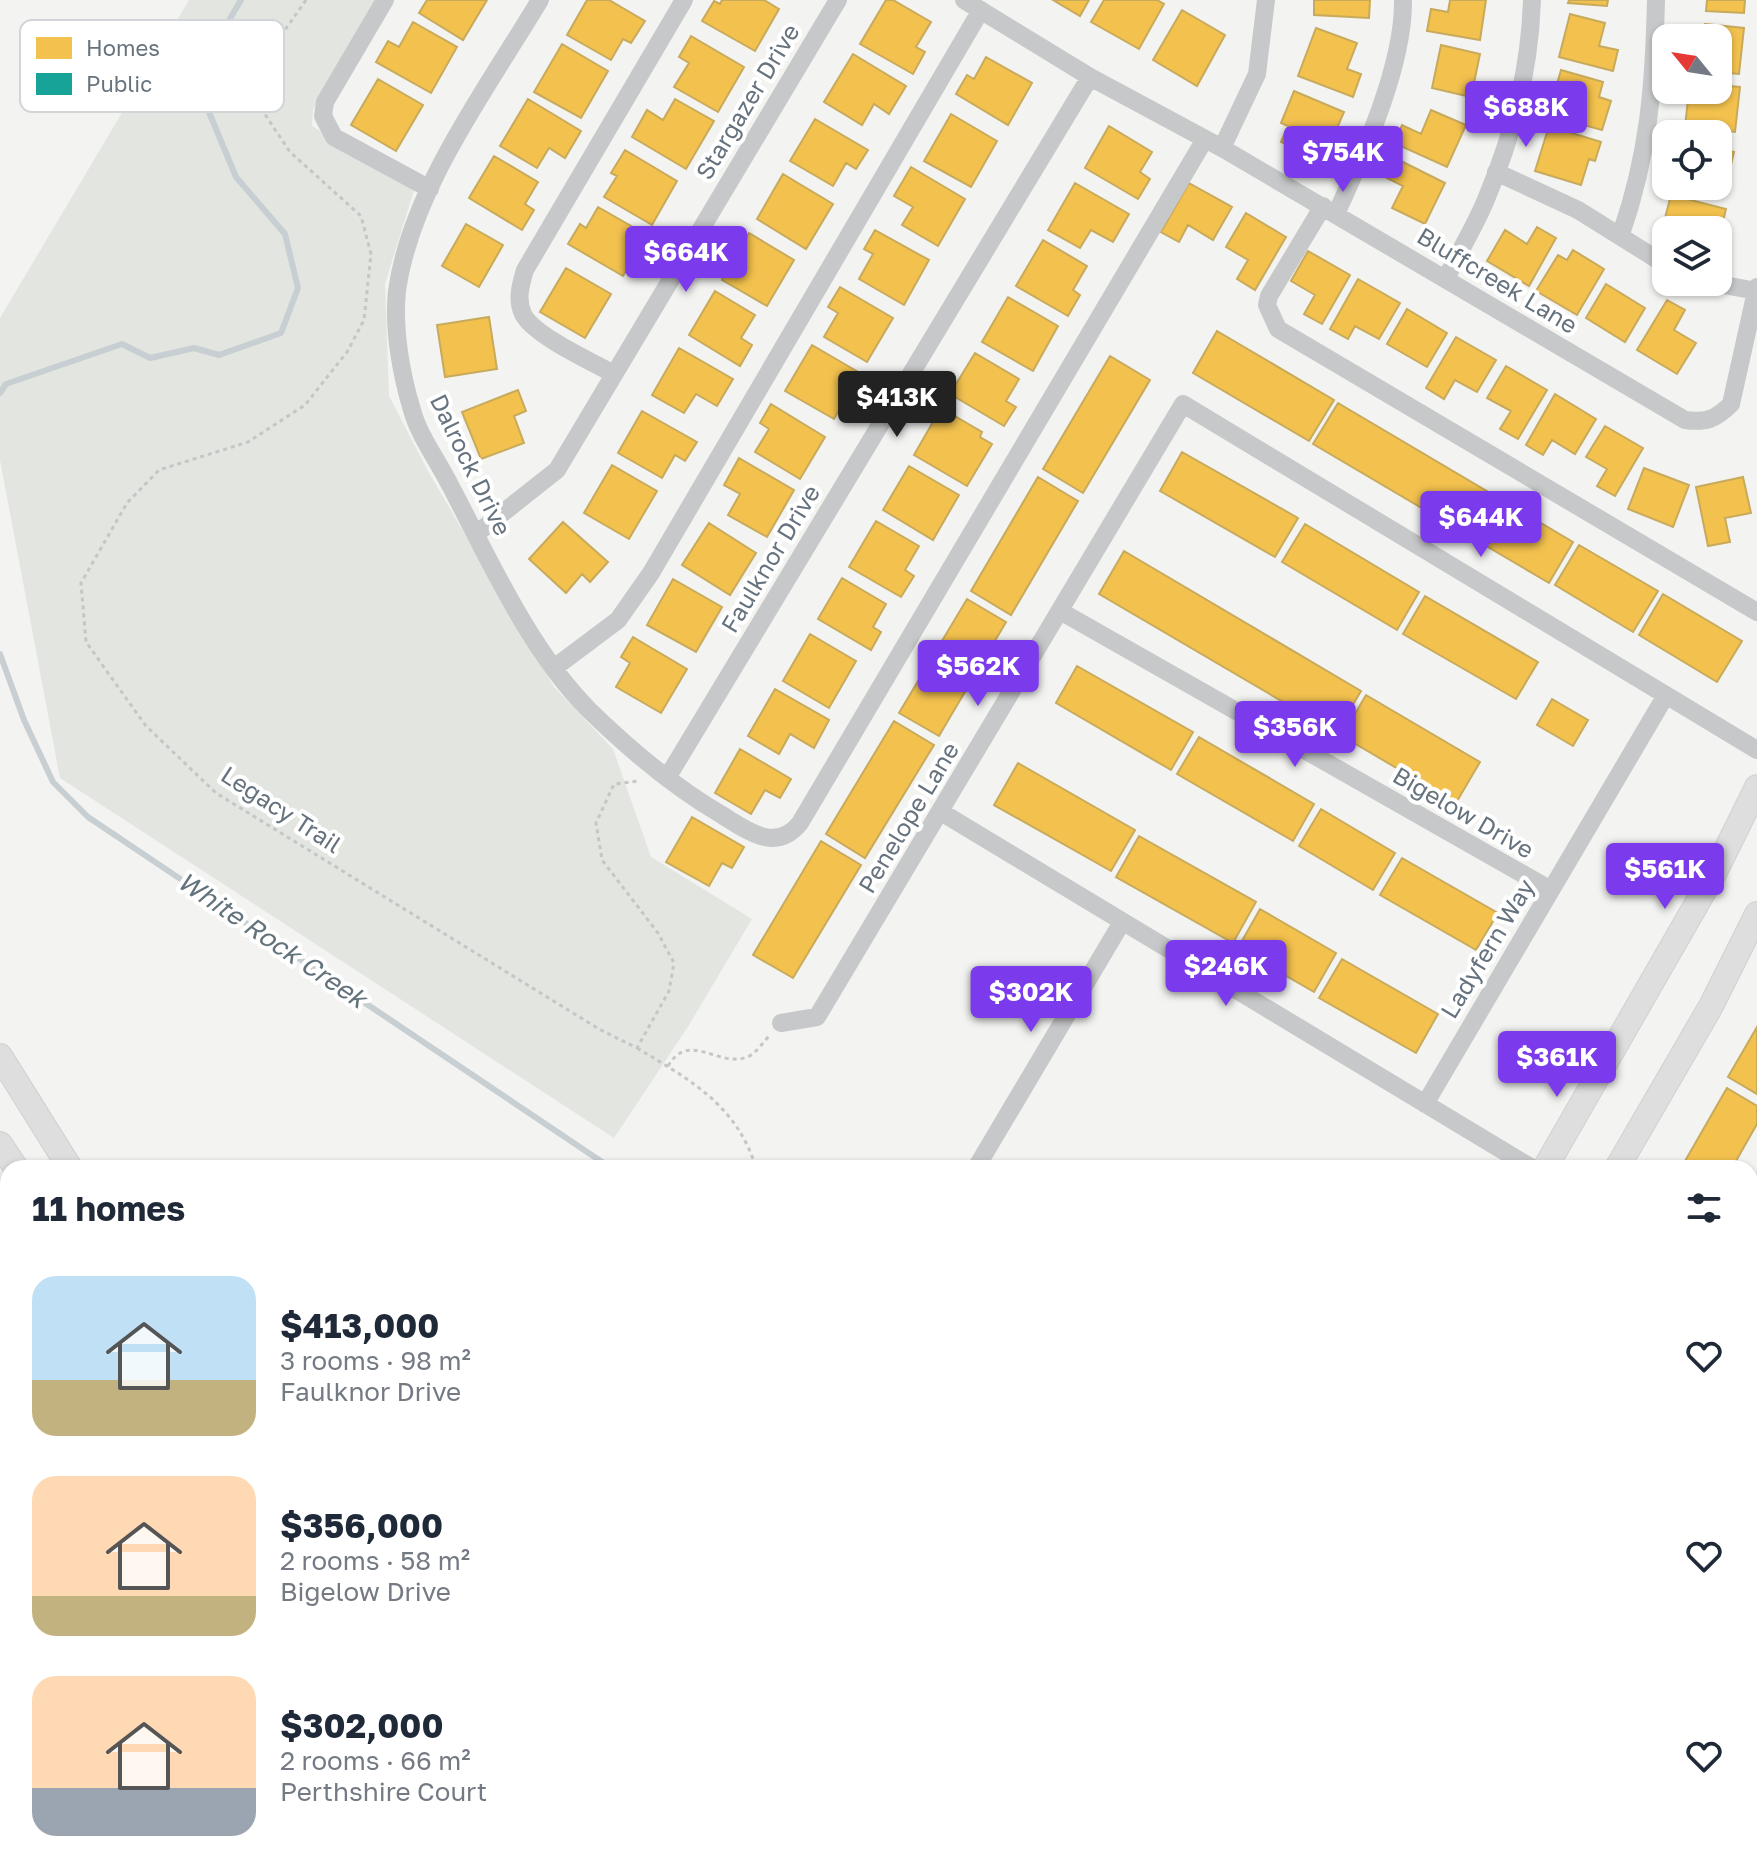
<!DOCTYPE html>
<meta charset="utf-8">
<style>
:root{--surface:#fff;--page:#f2f2f3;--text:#1f2937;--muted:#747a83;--accent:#7c3aed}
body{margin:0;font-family:"Golos Text",sans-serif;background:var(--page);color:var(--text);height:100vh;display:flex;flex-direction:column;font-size:30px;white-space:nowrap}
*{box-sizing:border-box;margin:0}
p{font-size:26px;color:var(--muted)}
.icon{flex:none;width:44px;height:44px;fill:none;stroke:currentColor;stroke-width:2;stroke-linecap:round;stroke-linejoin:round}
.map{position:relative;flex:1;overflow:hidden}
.sheet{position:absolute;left:0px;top:1160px;width:1758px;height:712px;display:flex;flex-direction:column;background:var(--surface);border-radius:24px 24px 0 0;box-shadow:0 2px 6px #0004}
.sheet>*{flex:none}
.needle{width:52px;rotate:300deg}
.controls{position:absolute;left:1652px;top:24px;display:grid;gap:16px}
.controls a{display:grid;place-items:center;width:80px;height:80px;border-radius:16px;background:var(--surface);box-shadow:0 2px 6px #0004;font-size:40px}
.price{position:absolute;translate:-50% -68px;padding:0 18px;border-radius:8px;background:var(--accent);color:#fff;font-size:26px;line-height:52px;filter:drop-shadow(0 2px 4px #0008)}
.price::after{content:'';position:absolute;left:50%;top:48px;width:24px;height:18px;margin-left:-12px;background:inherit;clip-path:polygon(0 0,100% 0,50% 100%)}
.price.selected{background:#222;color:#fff}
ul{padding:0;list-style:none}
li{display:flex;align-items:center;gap:24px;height:200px;padding:0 32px}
li span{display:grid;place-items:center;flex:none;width:224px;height:160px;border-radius:24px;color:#555}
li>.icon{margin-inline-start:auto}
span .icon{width:96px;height:96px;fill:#fffc;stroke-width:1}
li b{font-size:34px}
h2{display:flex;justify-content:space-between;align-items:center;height:96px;padding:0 32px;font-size:34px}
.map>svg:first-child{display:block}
</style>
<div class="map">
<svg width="1757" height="1872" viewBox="0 0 1757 1872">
<rect width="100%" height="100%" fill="#f3f3f1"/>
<path fill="#e2e5e0" d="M189 0H378L313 109 312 126 415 187 385 284 389 396 428 471 554 687 613 749 651 857 752 919 689 1025 614 1138 60 778 0 460V318Z"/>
<path fill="#f2c14e" stroke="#c8aa5c" stroke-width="2" d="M427 0H487L463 40 419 13Z
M587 0H609L645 21 631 43 623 39 611 60 567 35Z
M722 0H764L779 9 755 51 702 21 714 1 720 4Z
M886 0H893L931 22 916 47 925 52 913 74 860 44Z
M1053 0H1089L1080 16Z
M1104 0H1157L1164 4 1139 49 1091 22Z
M1314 0H1370L1369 18 1314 15Z
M1450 0H1486L1480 40 1427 31 1431 9 1448 12Z
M1569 0H1608L1607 6 1568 3Z
M1707 0H1745L1744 13 1706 11Z
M1182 10 1225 35 1197 86 1153 60Z
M1570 14 1605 23 1599 46 1618 50 1613 71 1559 57Z
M413 22 457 47 431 93 376 62 388 41 399 47Z
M1705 24 1744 28 1739 74 1718 72V38H1703Z
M1316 28 1357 43 1347 69 1361 74 1353 97 1298 76Z
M691 36 744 67 718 112 674 87 689 63 679 57Z
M562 44 608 71 581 118 534 92Z
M1441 45 1480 54 1471 97 1432 88Z
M853 54 906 86 889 114 874 104 862 125 824 102Z
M986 57 1032 83 1008 125 956 94 967 75 974 79Z
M1561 70 1603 82 1599 97 1611 101 1602 130 1548 115Z
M378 79 423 105 396 151 351 125Z
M1718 85 1740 87 1735 132 1685 127 1689 90H1718Z
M1294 91 1344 112 1323 160 1281 142 1288 126 1281 123Z
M528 99 581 131 565 158 549 148 537 168 500 146Z
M675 99 714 121 686 169 632 137 647 110 663 120Z
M1431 110 1466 125 1447 167 1394 143 1402 125 1421 134Z
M951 114 997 141 971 187 924 161Z
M815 119 868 150 856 169 846 163 833 186 790 161Z
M1109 126 1152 152 1140 172 1150 179 1138 199 1085 168Z
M1549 126 1601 142 1595 161 1589 159 1581 185 1535 171Z
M1718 148 1734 152 1724 193 1695 186H1718Z
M625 150 677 181 652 225 604 197 617 176 611 173Z
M494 156 538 182 525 204 534 210 522 230 469 198Z
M1395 158 1445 183 1425 224 1392 208 1403 186 1385 177Z
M911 167 965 199 938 246 902 225 913 207 894 196Z
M783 174 833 204 806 249 757 219Z
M1075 183 1129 214 1113 242 1091 230 1080 248 1048 230Z
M1189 183 1232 207 1213 240 1188 225 1179 242 1161 232Z
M1671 195 1726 209 1718 242V230H1686L1687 223 1665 218Z
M598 207 647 235 623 276 568 244 580 224 586 228Z
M1246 213 1286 237 1255 290 1237 279 1248 260 1226 247Z
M466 224 503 245 479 287 442 266Z
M1537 227 1556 238 1529 286 1487 261 1505 230 1527 244Z
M875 230 929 260 904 305 859 279 873 254 864 249Z
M749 233 794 260 767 306 722 280Z
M1043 240 1087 266 1073 290 1080 295 1068 316 1016 286Z
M1573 250 1604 269 1577 315 1536 291 1558 255 1567 260Z
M1308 251 1350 275 1322 324 1304 314 1315 295 1291 281Z
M566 268 611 294 585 338 540 312Z
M1358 279 1400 303 1379 339 1355 326 1348 339 1330 329Z
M1606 284 1645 308 1625 342 1586 318Z
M840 287 893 318 867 362 824 337 838 313 828 307Z
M715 291 755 315 741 338 752 345 740 366 689 335Z
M1008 297 1058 326 1033 371 982 342Z
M1667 300 1685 310 1674 330 1696 343 1677 374 1637 350Z
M1407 309 1447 333 1427 367 1387 344Z
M489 317 497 369 445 377 437 325Z
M1217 331 1334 400 1309 441 1193 373Z
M1456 337 1496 360 1477 392 1455 380 1444 399 1426 388Z
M812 345 860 373 834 419 785 391Z
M679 348 733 379 717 406 696 394 684 413 652 395Z
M975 353 1019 379 1006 401 1016 407 1004 426 950 394Z
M1110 356 1150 380 1083 493 1043 469Z
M1506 366 1547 390 1518 439 1500 429 1511 411 1487 398Z
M518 390 526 411 514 416 524 443 481 459 462 412Z
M1555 394 1596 419 1575 454 1552 440 1543 455 1526 445Z
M1338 403 1573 542 1549 583 1313 444Z
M771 404 825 437 800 479 755 452 769 429 760 423Z
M941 408 982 432 980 437 992 444 967 486 914 455Z
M642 411 697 442 685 461 675 455 662 478 618 453Z
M1605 426 1643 448 1615 496 1597 486 1607 469 1586 457Z
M1182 452 1298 518 1275 557 1160 491Z
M739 458 794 490 767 537 728 515 740 494 724 485Z
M612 465 657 491 629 539 584 513Z
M909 466 959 495 933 540 883 510Z
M1644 468 1689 485 1673 527 1628 509Z
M1038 477 1078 501 1011 615 971 591Z
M1743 477 1751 513 1725 518 1730 542 1708 546 1696 487Z
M876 521 919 546 905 570 914 576 901 597 849 567Z
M563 522 608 562 590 582 582 574 566 593 529 559Z
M709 523 756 553 730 595 682 565Z
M1305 524 1419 592 1397 630 1282 562Z
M1579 545 1658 591 1633 632 1555 585Z
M1124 551 1361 691 1336 733 1099 594Z
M842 578 886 604 873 627 881 632 871 650 818 619Z
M673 579 722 607 696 652 647 625Z
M1663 594 1742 641 1717 682 1639 635Z
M1425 596 1538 662 1516 699 1403 634Z
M967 599 1006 622 939 736 899 713Z
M810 634 856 661 829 708 783 681Z
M633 637 687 669 661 713 616 687 630 663 621 657Z
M1077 666 1193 732 1171 770 1056 703Z
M775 689 829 720 814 748 790 734 779 754 748 736Z
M1366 695 1480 762 1456 803 1342 736Z
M1552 699 1588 720 1573 746 1537 725Z
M894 721 934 745 865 858 826 834Z
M1199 737 1314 804 1293 841 1177 774Z
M740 749 791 779 780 798 765 790 751 814 715 793Z
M1018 763 1135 830 1111 871 994 805Z
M1321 809 1395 853 1373 890 1299 846Z
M692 817 744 847 732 868 722 863 709 886 666 862Z
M1139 836 1256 902 1233 943 1116 877Z
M821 841 861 865 793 978 753 955Z
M1402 858 1498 913 1476 950 1380 895Z
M1260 909 1336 953 1314 992 1238 948Z
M1342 959 1438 1014 1416 1053 1319 998Z
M1757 1027V1094L1728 1077Z
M1727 1088 1757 1106V1124L1732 1168H1681Z
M1750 1341 1757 1345V1402L1750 1398Z
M1750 1453 1757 1457V1518L1750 1514Z
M0 1727 8 1728V1766L0 1765Z
M1 1776 8 1777V1813H0Z
M108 1864H123L137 1872H103Z
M259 1864H321L316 1872H256Z
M1656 1864H1741L1747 1868 1745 1872H1670Z"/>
<path fill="#17a398" stroke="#2f9590" stroke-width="2" d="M1017 1864H1218V1872H1025Z"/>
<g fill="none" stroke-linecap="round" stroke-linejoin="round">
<path stroke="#c8cfd2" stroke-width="6" d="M0 393 6 384 122 344 150 358 194 348 219 355 281 333 298 288 285 234 236 177 206 105 221 34 241 0
M0 654 24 720 53 782 88 817 611 1168
M760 1864 770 1872"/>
<defs>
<path id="major" d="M0 1056 70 1168
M0 1144 16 1168
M1545 1168 1715 872 1757 787
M1617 1168 1711 1006 1757 914
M433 1864 439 1872
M491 1864 496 1872
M1283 1872 1284 1864
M1331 1872 1332 1864"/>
</defs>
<use href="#major" stroke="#d0d1d1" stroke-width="26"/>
<path stroke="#c5c6c6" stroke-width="3" stroke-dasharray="4 4" stroke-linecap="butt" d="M306 0 268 54 262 110 290 152 361 216 371 254 364 320 347 352 305 405 248 442 159 470 127 503 81 583 86 642 146 726 216 793 599 1029 637 1048 669 991 674 963 658 933 602 860 596 823 614 784 639 781
M637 1048C690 1080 737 1105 756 1168
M668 1066C689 1030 718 1068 747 1057 756 1054 763 1042 770 1035
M894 1864 904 1872
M553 1872H557"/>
<path stroke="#c7c8c9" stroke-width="18" d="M385 0 325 102 323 116 334 137 430 189
M540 0C488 87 411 189 397 291 393 328 401 374 412 410 419 436 438 461 450 485 489 559 530 651 589 710 629 749 674 787 722 815 748 831 776 853 800 823L1205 139
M964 0 1090 77 1222 148 1685 420C1706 423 1716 419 1731 404L1757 287
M1222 148 1257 74 1266 0
M1496 172 1578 210 1666 265
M1323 206 1269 296 1267 305 1278 329 1757 612
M1336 214C1363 155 1404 66 1403 0
M1621 234C1649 154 1654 84 1656 0
M1446 279C1459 251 1476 225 1487 197 1513 135 1530 66 1532 0
M1708 282 1756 291
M614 374C592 362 533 335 523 314 516 299 521 284 525 270L684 0
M476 534 557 470 838 0
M1060 611 1551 890
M554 668 618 620 651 573 981 10
M667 778 1090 77
M941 812 1532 1168
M781 1023 817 1017 1183 404 1757 750
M1425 1104 1666 695
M976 1168 1122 922
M1750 1212 1757 1200
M1750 1296 1757 1300
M0 1492 8 1487
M1750 1561 1757 1565
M1750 1811 1757 1815
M1556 1864 1569 1872
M210 1872 214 1864"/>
<use href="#major" stroke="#dddedd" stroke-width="24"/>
</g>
<g text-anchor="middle" stroke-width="8" stroke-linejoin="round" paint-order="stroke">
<g font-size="24" fill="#66737e" stroke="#fff">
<text transform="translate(748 102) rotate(-59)" y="8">Stargazer Drive</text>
<text transform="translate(1497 281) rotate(31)" y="8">Bluffcreek Lane</text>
<text transform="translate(470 465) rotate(64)" y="8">Dalrock Drive</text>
<text transform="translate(771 559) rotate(-59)" y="8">Faulknor Drive</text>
<text transform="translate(281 810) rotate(33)" y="8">Legacy Trail</text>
<text transform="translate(1463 813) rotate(30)" y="8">Bigelow Drive</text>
<text transform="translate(909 818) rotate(-59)" y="8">Penelope Lane</text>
<text transform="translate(1488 949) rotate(-59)" y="8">Ladyfern Way</text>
</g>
<g font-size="26" font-style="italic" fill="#63737b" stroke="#fff">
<text transform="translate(272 940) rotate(34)" y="9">White Rock Creek</text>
</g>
</g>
<rect x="20" y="20" width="264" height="92" rx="12" fill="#fff" stroke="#d1d5d8" stroke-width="2"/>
<rect x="36" y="37" width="36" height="22" fill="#f2c14e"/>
<rect x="36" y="73" width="36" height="22" fill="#17a398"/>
<g font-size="22" fill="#66737e">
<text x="86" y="56">Homes</text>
<text x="86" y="92">Public</text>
</g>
</svg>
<div class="controls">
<a><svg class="needle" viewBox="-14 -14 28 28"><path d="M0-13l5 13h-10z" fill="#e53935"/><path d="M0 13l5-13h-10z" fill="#747a83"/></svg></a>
<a><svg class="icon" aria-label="locate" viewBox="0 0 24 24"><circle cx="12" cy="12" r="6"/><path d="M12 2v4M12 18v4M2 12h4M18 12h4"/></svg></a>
<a><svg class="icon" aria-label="layers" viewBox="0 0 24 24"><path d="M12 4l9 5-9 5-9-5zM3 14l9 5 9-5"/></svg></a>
</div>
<b class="price" style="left:1526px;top:149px">$688K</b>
<b class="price" style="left:1343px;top:194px">$754K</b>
<b class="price" style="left:686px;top:294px">$664K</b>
<b class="price selected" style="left:897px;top:439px">$413K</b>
<b class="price" style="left:1481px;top:559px">$644K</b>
<b class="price" style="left:978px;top:708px">$562K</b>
<b class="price" style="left:1295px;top:769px">$356K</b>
<b class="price" style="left:1665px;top:911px">$561K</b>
<b class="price" style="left:1226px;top:1008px">$246K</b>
<b class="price" style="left:1031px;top:1034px">$302K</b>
<b class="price" style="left:1557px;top:1099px">$361K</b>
<section class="sheet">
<h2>11 homes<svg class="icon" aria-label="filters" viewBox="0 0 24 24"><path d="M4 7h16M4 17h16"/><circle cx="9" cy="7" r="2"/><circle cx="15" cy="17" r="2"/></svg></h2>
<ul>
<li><span style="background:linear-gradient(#bfe0f5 65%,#c2b280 0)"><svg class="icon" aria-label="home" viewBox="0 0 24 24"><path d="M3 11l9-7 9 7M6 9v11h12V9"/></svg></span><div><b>$413,000</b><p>3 rooms · 98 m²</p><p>Faulknor Drive</p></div><svg class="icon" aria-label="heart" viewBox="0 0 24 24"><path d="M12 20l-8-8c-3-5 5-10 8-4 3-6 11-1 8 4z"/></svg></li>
<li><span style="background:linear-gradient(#ffd9b3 75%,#c2b280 0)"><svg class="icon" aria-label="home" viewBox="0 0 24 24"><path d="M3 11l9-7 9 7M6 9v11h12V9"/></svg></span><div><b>$356,000</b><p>2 rooms · 58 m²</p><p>Bigelow Drive</p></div><svg class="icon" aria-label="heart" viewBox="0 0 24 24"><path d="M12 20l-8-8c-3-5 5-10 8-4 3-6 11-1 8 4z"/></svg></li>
<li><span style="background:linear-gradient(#ffd9b3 70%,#9aa5b1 0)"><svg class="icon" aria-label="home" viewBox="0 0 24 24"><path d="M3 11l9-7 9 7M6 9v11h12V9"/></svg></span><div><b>$302,000</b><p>2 rooms · 66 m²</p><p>Perthshire Court</p></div><svg class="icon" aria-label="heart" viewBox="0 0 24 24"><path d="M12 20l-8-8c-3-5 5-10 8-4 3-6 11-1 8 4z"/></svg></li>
</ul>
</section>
</div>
